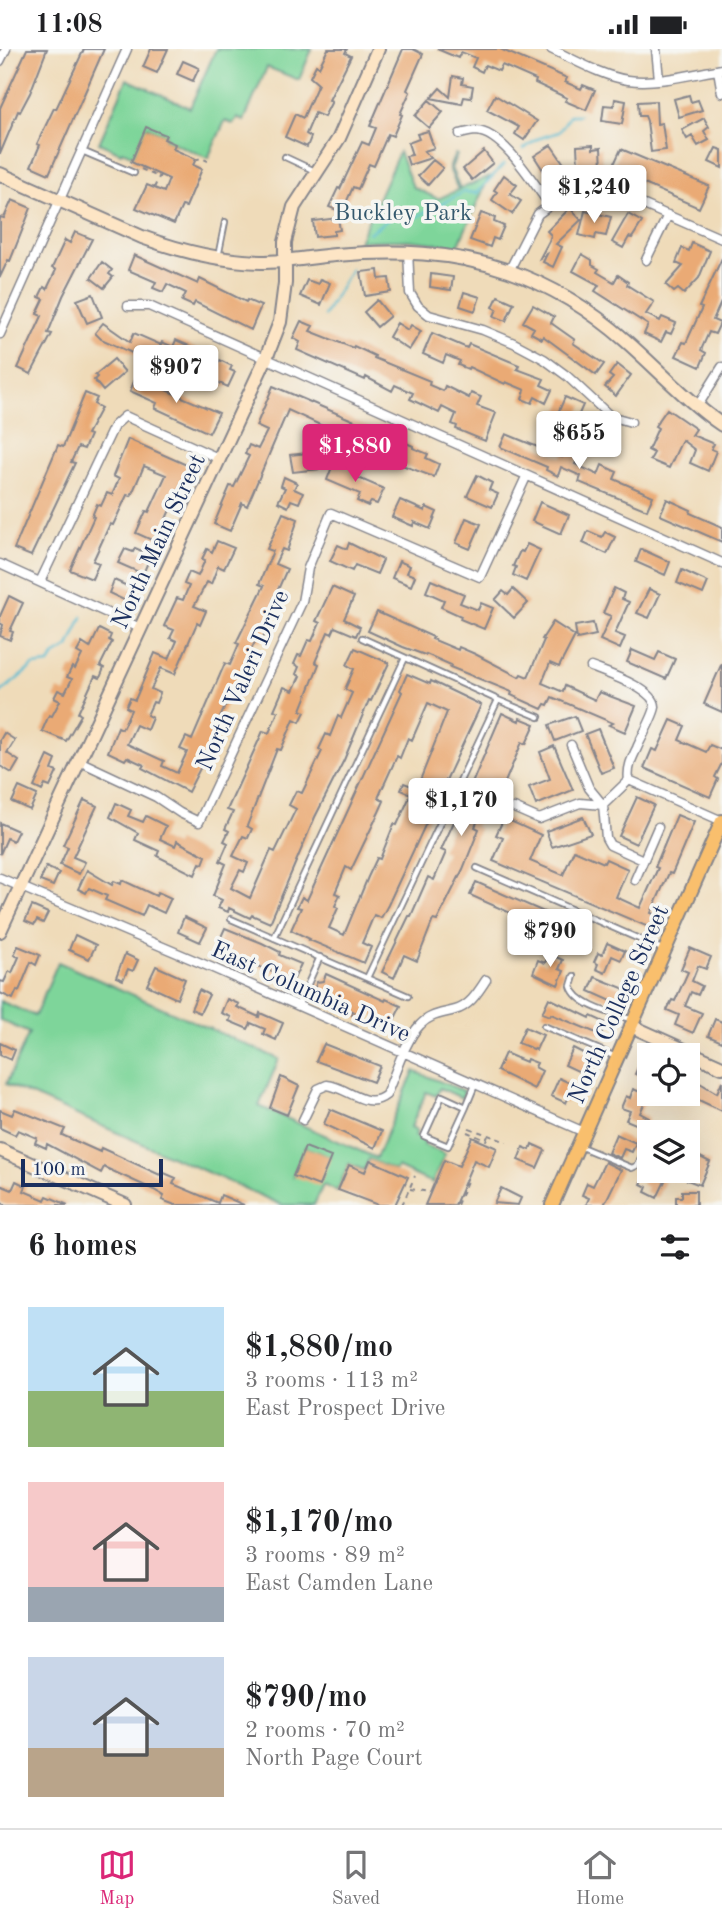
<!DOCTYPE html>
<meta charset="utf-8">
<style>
:root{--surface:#fff;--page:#f6f6f6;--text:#202124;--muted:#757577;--line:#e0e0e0;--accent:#db2777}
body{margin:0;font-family:"Old Standard TT",serif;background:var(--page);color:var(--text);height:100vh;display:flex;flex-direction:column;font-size:26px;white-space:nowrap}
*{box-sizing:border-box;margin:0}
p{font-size:23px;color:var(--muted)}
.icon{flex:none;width:38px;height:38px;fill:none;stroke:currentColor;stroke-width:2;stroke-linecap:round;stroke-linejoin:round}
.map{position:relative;height:1156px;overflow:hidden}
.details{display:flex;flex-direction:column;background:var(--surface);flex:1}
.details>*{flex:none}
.fabs{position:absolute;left:637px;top:994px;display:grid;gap:14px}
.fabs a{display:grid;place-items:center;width:63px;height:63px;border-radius:0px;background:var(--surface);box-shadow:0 7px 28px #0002;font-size:35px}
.scale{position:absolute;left:21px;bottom:18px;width:142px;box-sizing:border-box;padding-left:7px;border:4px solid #1b2f5e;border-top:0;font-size:19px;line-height:24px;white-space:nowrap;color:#1b2f5e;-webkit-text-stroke:5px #f6f6f2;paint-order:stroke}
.price{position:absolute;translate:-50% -60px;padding:0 16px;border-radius:7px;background:#fff;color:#222;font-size:23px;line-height:46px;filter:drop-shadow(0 2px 4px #0008)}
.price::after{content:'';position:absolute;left:50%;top:42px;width:21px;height:16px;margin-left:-10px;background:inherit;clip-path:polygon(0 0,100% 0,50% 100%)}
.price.active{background:var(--accent);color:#fff}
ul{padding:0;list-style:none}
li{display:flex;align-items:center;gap:21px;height:175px;padding:0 28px}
li span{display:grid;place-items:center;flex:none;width:196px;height:140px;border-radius:0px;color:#555}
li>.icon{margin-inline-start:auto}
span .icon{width:84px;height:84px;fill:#fffc;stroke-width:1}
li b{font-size:30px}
h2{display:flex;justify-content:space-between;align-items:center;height:84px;padding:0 28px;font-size:30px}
.status{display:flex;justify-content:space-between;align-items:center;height:49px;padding:0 35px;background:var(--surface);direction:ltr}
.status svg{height:19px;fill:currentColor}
.tabs{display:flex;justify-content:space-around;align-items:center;height:98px;border-top:2px solid var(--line);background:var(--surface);font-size:19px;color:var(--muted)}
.tabs a{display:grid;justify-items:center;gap:4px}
.tabs .active{color:var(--accent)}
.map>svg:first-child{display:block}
</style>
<div class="status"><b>11:08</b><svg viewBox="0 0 49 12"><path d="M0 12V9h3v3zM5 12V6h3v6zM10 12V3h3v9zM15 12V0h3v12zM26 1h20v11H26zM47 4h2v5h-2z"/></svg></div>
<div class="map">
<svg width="722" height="1156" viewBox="0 0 722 1156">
<rect width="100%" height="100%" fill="#f6f6f2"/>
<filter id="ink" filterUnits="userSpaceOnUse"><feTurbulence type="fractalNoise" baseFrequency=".0143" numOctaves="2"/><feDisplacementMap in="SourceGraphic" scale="14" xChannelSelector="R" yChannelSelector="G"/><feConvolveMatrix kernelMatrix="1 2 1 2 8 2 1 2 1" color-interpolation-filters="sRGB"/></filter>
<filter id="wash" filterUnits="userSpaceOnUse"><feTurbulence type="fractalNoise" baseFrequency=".00686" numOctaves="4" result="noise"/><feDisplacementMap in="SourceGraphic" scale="28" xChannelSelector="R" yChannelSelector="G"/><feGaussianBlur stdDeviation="1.57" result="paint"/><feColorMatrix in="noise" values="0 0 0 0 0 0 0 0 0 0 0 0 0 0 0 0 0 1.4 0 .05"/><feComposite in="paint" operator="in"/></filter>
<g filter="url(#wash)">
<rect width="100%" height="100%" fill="#efdbb9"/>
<path fill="#7ed59a" stroke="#4c827c" stroke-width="2" fill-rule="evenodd" d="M216 0H312L299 31 267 18 244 72 237 69 233 75 225 72 208 109 164 90 166 86 147 78 134 107 122 102 121 104 99 94 127 30 190 59Z
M399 103 413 138 438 150 458 141 449 119 455 105 457 106 451 119 460 140 489 128 458 197 408 191 359 192Z
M58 913 279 1010 259 1057 376 1109 414 1022 464 1042 462 1049 440 1039 436 1047 426 1043 411 1078 417 1081 415 1087 425 1092 424 1096 445 1105 432 1134 397 1118 395 1122 369 1110 364 1121 349 1115 337 1142 323 1136 314 1156H282L6 1035 29 984 0 971V952L35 967ZM305 1098 330 1108 293 1127Z"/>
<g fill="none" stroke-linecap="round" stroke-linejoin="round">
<path stroke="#51b9cf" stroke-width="2.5" d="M524 100 537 90 559 83 570 66H579
M369 184 394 166 416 168 464 143 477 144 504 115
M324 267 351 220
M0 644 33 617 49 615 54 607 69 598 82 568"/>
</g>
<g id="blocks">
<path fill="#eaaa75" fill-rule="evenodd" d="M27 0H47L30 44 20 63 18 62 0 105V59Z
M84 0H104L49 125 31 117 40 96 37 95 45 78 54 59 56 60Z
M151 0H168L157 24 143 18Z
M328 0H347L345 4 351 7 329 51 332 52 324 68 315 64 306 85 311 88 307 98 285 88 295 65 303 69 318 35 310 28 316 16 319 18Z
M403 0H413L423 5 407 41 410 43 400 65 402 66 393 87 388 85 374 117 369 115 358 140 353 138 342 163 329 158 338 139 340 140 362 93 369 96 376 79 370 77Z
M437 0H500L567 29 565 33 581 40 583 36 595 41 586 61 565 52 567 49 535 34 536 31 502 16 499 22 485 16 482 23 472 18 476 9 461 3 458 9Z
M183 12 199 19 193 32 177 25Z
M453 27 463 29 462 35 473 37 471 49 464 48 462 55 431 49 440 39 450 48Z
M495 46 537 72 524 91 515 85 519 78 487 61Z
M689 46 691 53 698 51 702 61 679 68 674 50Z
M615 50 626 52 622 75 602 72 604 56 614 57Z
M429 51 443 63 429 79 415 67Z
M656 52 657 75 662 74 666 101 651 103 647 72 645 67H639L638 53Z
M704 69 709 78 704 82 709 91 698 97 692 87 687 90 682 81Z
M146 78 166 86 164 90 175 95 173 100 196 110 193 116 202 120 186 158 182 157 174 175 136 159 147 136 164 143 169 130 131 113Z
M428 82 434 99 424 102 431 109 409 116 406 107 412 106 408 94 419 90 417 85Z
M551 96 569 122 556 130 547 117 543 121 534 107Z
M593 96V100L601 99 602 119 578 117 577 97Z
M716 99 722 101V119L709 113Z
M621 100 709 137 699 159 626 127 627 123 614 115Z
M484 102 493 114 472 131 463 120Z
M433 111 443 119 428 136 418 127Z
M504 126 517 136 510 145 521 152 512 165 492 151 497 143 494 141Z
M12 151 31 159 10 212 8 211 0 228V168L4 169Z
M570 159 581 171 556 195 562 198 553 218 543 213 547 205 540 209 549 192 551 186 547 182Z
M585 162 611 168 606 187 596 185 595 190 579 186Z
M481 164 495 169 494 173 504 177 498 191 493 189 490 198 470 191Z
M628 165 642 173 632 189 629 188 623 199 612 193Z
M338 169 340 181 334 182V186L315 188 313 172Z
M75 183 92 190 63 247 48 284 52 285 31 325 18 319 42 267 37 265 44 250 39 248 44 238 47 240 56 221 52 219 65 191 70 194Z
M692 194 710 202 699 229 684 245 678 240 674 243 666 236 683 217 676 214 682 199 689 202Z
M582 205 592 211V216L599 220 597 223 614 233 618 226 628 233 627 236 654 253 646 265 660 272 662 268 676 274 671 285 666 283 661 293 644 285 648 276 595 242 599 236 573 222Z
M134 206 198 235 200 230 246 253 247 251 261 257 251 281 195 253 193 257 182 252 186 244 167 235 163 243 153 239 156 233 128 221Z
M722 209V251L713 271 720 274 715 285 709 283 701 301 706 304 700 318 676 307 683 293 686 294 702 259 699 258Z
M102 213 112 221 109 225 113 228 104 239 91 229Z
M378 221 379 230 389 229 391 243 365 247 361 223Z
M431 225 453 228 451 241 430 238Z
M320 230 330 234 321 256 300 247 307 231 318 235Z
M464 243 480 248 475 262 460 257Z
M93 245 102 268 87 274 77 251Z
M498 247 514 254 506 272 494 267 497 260 493 258Z
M377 251 390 267 377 278 364 263Z
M533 256 554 268 551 274 575 291 573 294 604 315 596 326 543 287 542 290 531 284 534 279 523 273Z
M301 272 313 277 310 282 353 299 354 297 375 307 374 309 430 332 429 336 443 342 445 337 469 349 471 344 481 348 477 357 496 364 485 392 456 380 457 377 452 375 456 365 442 358 439 364 410 350 413 344 395 336 392 342 366 328 365 331 297 301 300 293 293 289Z
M103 274 130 293 134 284 161 296 162 293 173 298 176 291 203 303 201 307 218 314 220 311 232 317 230 321 235 323 228 338 206 328 205 331 193 326 191 331 180 326 183 320 146 306 143 309 101 290 95 284Z
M397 274 408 281 411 276 421 282 409 301 389 288Z
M432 284 467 299 469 295 519 316 517 320 544 330 541 336 552 341 546 354 535 348 532 354 522 350 525 341 506 333 505 335 469 318 468 320 458 316 460 312 446 306 443 314 423 305Z
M114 310 125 323 103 342 94 331 97 328 95 326Z
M617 315 631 326 616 347 605 338 613 329 609 326Z
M136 328 219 364 209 384 155 359 157 354 130 342Z
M273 337 413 397V399L428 405 426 409 439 415 434 428 356 399 359 394 288 361 247 457 242 454 230 482 214 475 230 437 234 438 249 407 245 405 249 396 258 400 267 382 256 377Z
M85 344 97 349 94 355 101 359 87 385 90 386 84 400 78 398 71 413 75 414 31 507 14 500 58 396 63 398Z
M565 348 583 356 576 372 558 364Z
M667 360 696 380 692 386 714 395 711 400 716 402 708 422 690 414 695 401 682 391 669 419 650 411 654 404 648 401 658 379 655 377Z
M506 385 562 408 566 401 579 407 575 415 598 426 602 416 617 423 614 430 653 447 647 461 579 433 581 427 561 418 558 427 546 421 547 418 500 398Z
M128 390 189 417 156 493 136 484 146 462 149 463 166 426 144 417 131 447 127 446 113 476 110 475 93 512 99 514 92 530 70 521 94 468 92 467 97 455 101 457 107 444 112 446 119 430 113 427Z
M317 403 319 420 293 423 290 406Z
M334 413 357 423 356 428 384 440 377 455 371 453 368 457 357 452 360 445 327 431Z
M477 426 492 434 489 441 498 445 492 458 467 447Z
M284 428 297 434 294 440 303 444 299 454 291 451 288 458 278 453 285 439 281 437Z
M667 450 691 461 690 464 722 478V493L660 466Z
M400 451 425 462 426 458 437 463 430 480 414 473 413 477 392 468Z
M540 453 569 466 561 485 532 472Z
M283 464 298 470 287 502 282 500 275 515 287 520 273 552 275 553 270 565 273 567 261 593 256 591 251 601 242 622 246 624 233 654 228 651 215 680 219 682 188 743 142 719 144 716 127 708 125 711 108 703 118 678 122 680 131 661 126 658 130 649 135 651 155 604 169 610 177 592 170 589 174 581 164 577 177 549 183 551 189 537 184 535 189 523 198 527 205 511 202 510 207 500 212 503 217 492 234 499 224 520 218 517 211 535 207 533 194 557 206 562 200 576 197 574 175 625 161 619 151 640 160 644 156 654 153 653 147 666 152 669 147 681 136 676 127 695 164 712 162 717 177 724 187 703 180 700 186 688 192 691 225 614 230 616 239 595 236 594 264 537 259 535 273 502 267 500Z
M466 469 481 475 470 500 456 494Z
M588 482 602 488 605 483 615 488 607 505 583 494Z
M349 494 383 511 377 525 355 516 352 522 330 512 338 496 347 500Z
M527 495 540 501 526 532 513 526 516 518 513 517 520 502 523 503Z
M135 499 151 506 143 525 118 514 125 500 133 503Z
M641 500 670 513 665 526 636 513Z
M399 512 410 517 407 524 415 527 411 537 392 529Z
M682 521 708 533 703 545 677 534Z
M114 531 136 541 130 554 109 544Z
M431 531 464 545 460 554 478 561 481 554 493 559 484 580 460 570 461 567 441 558 444 551 426 543Z
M332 538 354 548 344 570 360 578 356 587 335 578 332 585 328 583 315 613 319 615 301 661 305 663 300 673 294 670 281 701 277 700 247 777 252 780 248 789 243 787 233 807 248 814 244 823 240 821 231 839 250 849 271 801 275 803 296 760 289 756 296 742 302 744 322 702 319 700 326 685 330 687 338 667 341 669 352 644 345 640 354 620 347 616 355 599 389 614 371 652 369 651 344 711 315 768 270 874 252 866 250 869 229 859 228 863 218 859 222 851 213 847 226 815 220 812 228 794 224 792 229 782 225 780 233 763 227 761 263 682 269 684 278 663 274 661 284 638 293 642 300 627 296 625 299 618 294 615 298 606 301 607 308 591 312 592 320 574 316 572Z
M614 539 624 544 622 550 629 553 615 584 625 588 620 600 600 591 611 567 603 564Z
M513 540 528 554 514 569 495 551 503 542 508 546Z
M649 540 660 545 649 569 637 564Z
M9 547 23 554 10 582 13 583 10 591 0 587 3 576 0 574V567Z
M377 563 433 588 432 590 458 601 459 598 475 605 519 628 521 625 528 628 544 591 542 590 553 573 575 587 559 618 550 614 542 634 563 643 565 637 595 651 599 643 636 657 625 683 609 676 613 674 552 648 548 656 545 655 542 660 511 646 512 643 450 618 451 616 426 605 425 606 403 598 368 582Z
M593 574 596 586 577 590 575 577Z
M99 580 111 586 109 591 112 593 100 617 104 619 100 629 95 627 78 664 81 666 66 692 42 682 49 666 52 667 60 652 54 649 58 641 65 644 72 630 67 628 72 618 75 620 82 606 77 603 82 594 90 599Z
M632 601 655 611 659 603 675 610 666 630 627 613Z
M722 614V663L704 655Z
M407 625 430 635 431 632 481 656 388 856 381 869 374 866 362 894 371 898 364 914 309 891 310 890 291 881 301 859 297 858 302 848 307 851 402 643 400 641ZM428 654 447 663 417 739 404 734 401 741 411 745 397 776 394 775 380 810 377 809 368 828 344 886 329 879 338 859 335 857 340 846 335 844 346 818 351 821 379 763 384 752 378 749 397 707 400 709 408 689 412 691Z
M502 664 519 672 520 669 535 675 526 695 522 693 503 738 496 734 485 754 475 778 479 780 463 820 437 872 433 871 417 912 404 906 394 929 382 923 409 867H411L428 828 434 831 446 803 441 801 459 762 457 761 462 750 465 751Z
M575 667 581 682 555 692 549 676Z
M671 671 685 677 679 691 706 703 710 696 722 701V714L715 728 718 730 710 748 644 719 652 700 657 702Z
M598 680 614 719 601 724 585 685Z
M4 684 15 691 7 704 19 712 12 724 0 717V691Z
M554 697 573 741 536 756 529 738 550 730 540 703Z
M48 707 56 711 52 721 57 723 50 738 45 736 42 742 34 738Z
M19 738 37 746 30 761 12 753Z
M637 748 654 756 636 795 619 787Z
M84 751 97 757 73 808 85 813 79 825 60 816 68 798 63 796Z
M116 754 131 761 128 767 143 773 146 767 166 777 160 790 175 797 177 792 206 807 203 815 200 814 195 826 157 807 159 802 135 791 138 784 110 768Z
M677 766 694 773 672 825 669 824 651 864 658 867 653 880 493 812 503 789 496 786 504 769 541 786 530 812 563 826 574 801 604 814 606 810 628 820 616 848 640 859 658 819 655 818Z
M583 768 591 785 552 798 546 782Z
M0 774 18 782 13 792 7 789 0 805Z
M46 818 59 824 53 837 40 832Z
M87 821 112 836 114 832 121 835 122 831 156 847 158 843 171 849 164 864 147 856 142 867 105 851 107 847 89 839 86 844 78 840Z
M476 833 562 871 563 868 577 874 569 890 470 846Z
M32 857 48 864 43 874 37 871 34 876 25 872Z
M184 868 207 879 200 893 178 883Z
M225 879 262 894 280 903 279 906 301 915 293 932 216 899Z
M75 886 96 896 89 910 69 901Z
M607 894 625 902 621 911 612 907 605 924 596 920 598 915 594 913 598 904 602 906Z
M18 897 40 906 36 916 31 913 19 942 17 941 13 950 0 944V932L4 933 9 922 12 924 19 908 14 906Z
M690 899 711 908 706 920 698 917 692 932 702 937 698 946 691 943 685 957 702 964 693 984 675 976 679 966 667 961 672 951 675 952 688 923 681 920Z
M125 905 138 911 133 922 128 920 123 931 116 928Z
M549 905 563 911 559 920 564 922 558 936 533 924 538 911 545 914Z
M156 917 185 930 177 950 147 936Z
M326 925 385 952 386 950 401 957 393 973 371 964 367 973 352 966 354 963 312 946 317 933 323 932Z
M595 928 625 940 618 955 589 942Z
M199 941 209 946 200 964 191 960Z
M549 949 590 969 591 967 606 974 601 986 551 965 550 967 542 964Z
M227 950 239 955 237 958 259 968 260 964 283 974 276 991 263 985 265 980 251 974 248 980 229 972 231 968 221 964Z
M715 970 722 973V993L708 987Z
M525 978 543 986 536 1001 518 994Z
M0 994 15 1001 11 1011 0 1006Z
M324 995 380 1017 373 1033 316 1012Z
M573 999 591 1008 584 1025 565 1016Z
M505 1004 526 1013 527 1010 537 1014 535 1018 542 1022 534 1040 497 1022Z
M642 1009 649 1012V1031L635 1025Z
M688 1027 717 1044 722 1032V1062L688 1046Z
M281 1028 299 1037 287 1066 270 1059Z
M559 1029 574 1036 566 1054 551 1047Z
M633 1040 648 1046 640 1064 649 1069 645 1079 626 1071 630 1062 621 1059 626 1047 630 1049Z
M15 1060 65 1080 62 1086 100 1103 101 1099 160 1126 162 1123 176 1129 173 1135 218 1154 221 1146 244 1156H175L162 1151 164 1147 154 1141 104 1118 101 1124 47 1095 46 1099 35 1094 37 1089 18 1081 15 1086 0 1079V1061L12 1066Z
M330 1060 382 1082 375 1099 324 1075Z
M616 1085 636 1094 632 1103 624 1100 620 1109 608 1104Z
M472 1088 497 1099 489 1118 474 1111 455 1156H425L444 1111 459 1117Z
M532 1095 545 1101 537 1119 518 1111 523 1098 530 1101Z
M305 1098 331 1108 319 1137 293 1127Z
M698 1107 710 1113 700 1136 687 1131Z
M370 1111 408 1128 395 1156H378L338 1141 349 1116 365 1123Z
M605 1113 621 1121 604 1156H586L589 1149 582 1146 587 1134 593 1137Z
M646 1124 665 1132 657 1149 645 1143 647 1138 641 1135Z
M16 1132 26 1137 24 1142 45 1151 47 1147 68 1156H6L0 1153V1136L12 1141Z
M501 1139 521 1149 518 1156 494 1154Z
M682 1142H696V1156H676V1148H682Z"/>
</g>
</g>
<g filter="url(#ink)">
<use href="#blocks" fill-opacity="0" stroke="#85858c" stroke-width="2"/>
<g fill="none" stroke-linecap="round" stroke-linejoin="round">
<defs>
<path id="lane" d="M82 102 134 124
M285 108 315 122
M218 208 225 173
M362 589 498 651 539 668
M477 819 662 900
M231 870 408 947
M274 889 405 609
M574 927 571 937C577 957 614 965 633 971
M367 929 498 651
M298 957 320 908
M544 977 616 1008
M442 1047 466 1058 448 1097 424 1087Z
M466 1058 475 1036
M579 1097 632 1119 638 1116 649 1093"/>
<path id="street" d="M551 0C575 11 602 27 628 31 658 35 692 25 722 20
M656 0 659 30
M0 12 6 0
M718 21 722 44
M460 85C465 84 471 82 476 82 503 83 534 135 549 155
M408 202 410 244 418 257 429 266 483 281 514 294 544 310 567 327 610 367 631 373
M646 211 668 166
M509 222 538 165 568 143 583 140 612 142 722 190
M128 257H149L722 514
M0 285 127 0
M697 358 722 318
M0 515 140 579
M40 533 114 377 125 367 220 410
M591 618C606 624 656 640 655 658 654 667 641 689 637 699 632 709 627 719 629 731
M571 696 589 739 603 756 606 789 610 796 643 811
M79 712 156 748 180 764 199 773 302 553 308 519 331 464 480 528 526 428
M629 731 722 772
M514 759 539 770 580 754 603 756 629 731
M0 829 215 920 584 1083
M635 831 658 778
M303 1071 318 1040 327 1036C348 1038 366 1062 386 1046 395 1026 405 991 420 976 430 965 442 965 455 961 470 957 478 943 486 931"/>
<path id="secondary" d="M0 125 142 188C180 202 220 212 261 213 286 213 311 208 335 206 396 201 451 202 509 222 552 237 592 262 626 292 659 321 687 352 722 376
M0 882 266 309 280 273 285 234V193L294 158 339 89 378 0
M631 977 722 1018
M0 1101 125 1156"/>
<path id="primary" d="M552 1156 722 772"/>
</defs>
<use href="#lane" stroke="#85858c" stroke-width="8"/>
<use href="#street" stroke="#85858c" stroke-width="11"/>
<use href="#secondary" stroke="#85858c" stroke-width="16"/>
<use href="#primary" stroke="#85858c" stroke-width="16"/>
<path stroke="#85858c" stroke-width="2" stroke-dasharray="5 5" stroke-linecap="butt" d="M195 111 201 109 208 112
M141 120 158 128
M154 139 160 126
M469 1079 507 1093
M467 1083 486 1091 488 1087
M410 1140 430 1143
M402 1156 415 1127
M457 1156 467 1132"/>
<use href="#lane" stroke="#fff" stroke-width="4.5"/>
<use href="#street" stroke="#fff" stroke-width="8"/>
<use href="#secondary" stroke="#fde5c5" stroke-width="12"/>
<use href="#primary" stroke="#f9bf6d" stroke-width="12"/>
</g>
</g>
<g text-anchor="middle" stroke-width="7" stroke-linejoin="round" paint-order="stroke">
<g font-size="24" fill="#34586d" stroke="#f6f6f2">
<text x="403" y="171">Buckley Park</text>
</g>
<g font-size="24" fill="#1b2f5e" stroke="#f6f6f2">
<text transform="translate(158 492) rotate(-65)" y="8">North Main Street</text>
<text transform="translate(242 631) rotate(-66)" y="8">North Valeri Drive</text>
<text transform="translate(311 942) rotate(24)" y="8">East Columbia Drive</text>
<text transform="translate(618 955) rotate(-66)" y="8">North College Street</text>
</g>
</g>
</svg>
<div class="fabs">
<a><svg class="icon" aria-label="locate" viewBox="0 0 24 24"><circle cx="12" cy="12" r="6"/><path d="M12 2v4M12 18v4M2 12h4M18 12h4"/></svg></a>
<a><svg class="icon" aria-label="layers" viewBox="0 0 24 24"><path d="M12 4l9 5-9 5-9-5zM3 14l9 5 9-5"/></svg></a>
</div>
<div class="scale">100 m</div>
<b class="price" style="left:594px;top:176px">$1,240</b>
<b class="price" style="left:176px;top:356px">$907</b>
<b class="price" style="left:579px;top:422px">$655</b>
<b class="price active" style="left:355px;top:435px">$1,880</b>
<b class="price" style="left:461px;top:789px">$1,170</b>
<b class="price" style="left:550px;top:920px">$790</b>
</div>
<section class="details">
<h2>6 homes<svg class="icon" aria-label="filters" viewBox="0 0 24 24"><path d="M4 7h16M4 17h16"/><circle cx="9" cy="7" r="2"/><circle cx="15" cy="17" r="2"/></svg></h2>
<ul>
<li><span style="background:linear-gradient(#bfe0f5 60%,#8fb573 0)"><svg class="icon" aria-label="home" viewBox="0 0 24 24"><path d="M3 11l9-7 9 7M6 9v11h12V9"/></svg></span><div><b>$1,880/mo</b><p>3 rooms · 113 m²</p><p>East Prospect Drive</p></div></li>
<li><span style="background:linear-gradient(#f6c9c9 75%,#9aa5b1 0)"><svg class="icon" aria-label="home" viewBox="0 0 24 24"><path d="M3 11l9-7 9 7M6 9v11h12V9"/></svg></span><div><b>$1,170/mo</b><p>3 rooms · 89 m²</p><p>East Camden Lane</p></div></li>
<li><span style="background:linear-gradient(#c9d6e8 65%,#b9a48a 0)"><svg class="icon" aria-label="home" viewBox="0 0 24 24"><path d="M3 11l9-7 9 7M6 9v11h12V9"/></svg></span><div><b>$790/mo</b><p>2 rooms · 70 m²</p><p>North Page Court</p></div></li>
</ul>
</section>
<nav class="tabs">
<a class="active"><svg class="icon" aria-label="map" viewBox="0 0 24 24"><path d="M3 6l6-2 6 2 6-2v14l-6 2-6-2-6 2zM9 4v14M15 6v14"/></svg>Map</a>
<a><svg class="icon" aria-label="saved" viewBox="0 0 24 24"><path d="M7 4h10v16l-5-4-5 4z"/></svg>Saved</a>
<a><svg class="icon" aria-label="home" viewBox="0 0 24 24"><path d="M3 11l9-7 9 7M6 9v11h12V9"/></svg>Home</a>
</nav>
